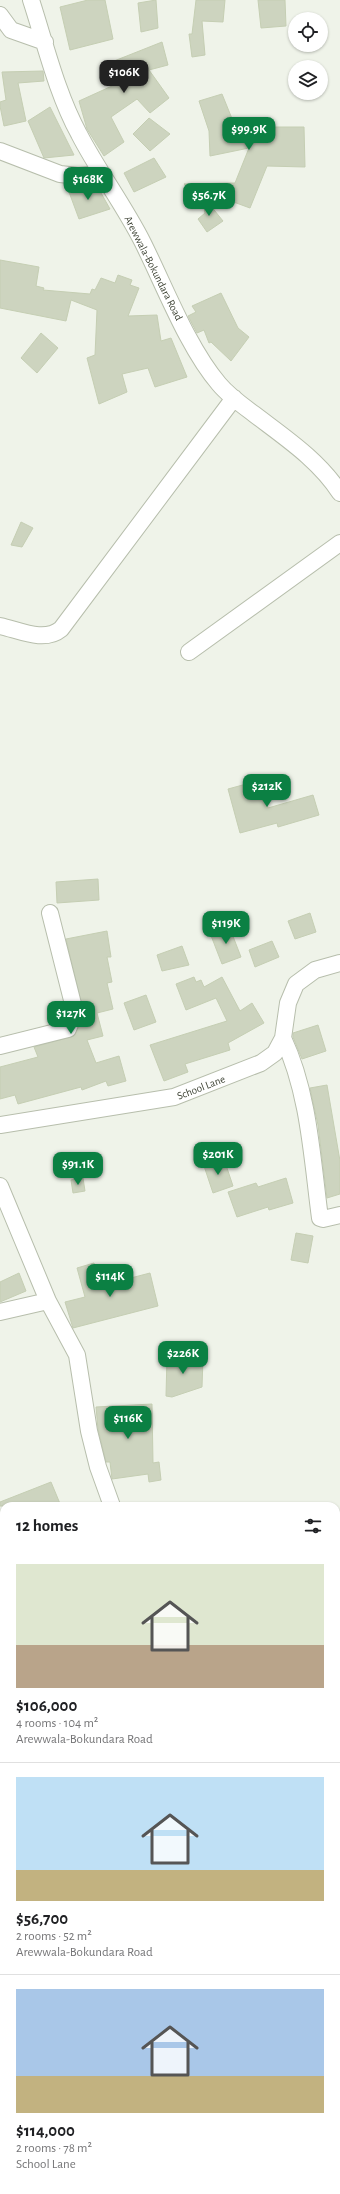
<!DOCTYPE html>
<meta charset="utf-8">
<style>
:root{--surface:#fff;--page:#f6f6f6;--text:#202124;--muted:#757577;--line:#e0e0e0;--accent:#0b8043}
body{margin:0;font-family:"Alegreya Sans",sans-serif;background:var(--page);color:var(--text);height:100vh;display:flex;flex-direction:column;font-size:15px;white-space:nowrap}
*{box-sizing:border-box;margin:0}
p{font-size:13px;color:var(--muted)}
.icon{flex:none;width:22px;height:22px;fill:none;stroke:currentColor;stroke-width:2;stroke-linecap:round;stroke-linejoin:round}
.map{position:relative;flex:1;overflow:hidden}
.details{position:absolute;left:0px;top:1502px;width:340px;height:692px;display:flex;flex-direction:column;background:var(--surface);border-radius:12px 12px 0 0;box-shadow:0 1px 3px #0004}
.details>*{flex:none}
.controls{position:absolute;left:288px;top:12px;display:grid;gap:8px}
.controls a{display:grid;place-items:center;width:40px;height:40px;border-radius:50%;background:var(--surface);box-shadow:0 1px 3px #0004;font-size:20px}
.price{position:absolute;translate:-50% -34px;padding:0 9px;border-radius:8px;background:var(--accent);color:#fff;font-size:13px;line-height:26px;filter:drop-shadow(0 1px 2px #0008)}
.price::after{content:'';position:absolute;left:50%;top:24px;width:12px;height:9px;margin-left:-6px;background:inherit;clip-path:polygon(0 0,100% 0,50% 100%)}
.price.active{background:#222;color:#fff}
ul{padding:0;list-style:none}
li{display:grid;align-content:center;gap:8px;height:212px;padding:0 16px}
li+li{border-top:1px solid var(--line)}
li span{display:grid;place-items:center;height:124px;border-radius:0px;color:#555}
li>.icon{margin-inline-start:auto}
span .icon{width:72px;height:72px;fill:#fffc;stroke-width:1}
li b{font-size:17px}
h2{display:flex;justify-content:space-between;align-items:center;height:48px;padding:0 16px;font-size:17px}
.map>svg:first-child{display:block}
</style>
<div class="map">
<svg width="340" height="2194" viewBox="0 0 340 2194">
<rect width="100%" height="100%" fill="#eff3e9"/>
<path fill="#b4e4bd" d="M340 1752V2194H25V2190H336V1757Z"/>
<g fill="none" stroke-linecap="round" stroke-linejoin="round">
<path stroke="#b2a9eb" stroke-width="16" d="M336 1826 340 1821
M0 2157 4 2154"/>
</g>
<path fill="#cdd4bf" stroke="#c5ceb3" d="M88 0H105L113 39 70 50 60 7Z
M156 0 158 28 141 32 138 3Z
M196 0H225L223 22 202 21 205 55 192 57 189 34H192Z
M258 0H285L286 26 261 28Z
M162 42 168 65 149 70 169 98 150 113 137 99 111 117 124 142 104 156 87 129 79 101 112 86 104 65Z
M43 71 44 81 18 83 26 121 4 126 0 106V102L6 100 2 72Z
M222 94 235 126 275 130V127H304L305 167 267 166 250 208 184 184 235 183 249 148 210 156 209 131 199 101Z
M50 107 74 155 44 158 28 121Z
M149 118 170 134 150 151 133 134Z
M154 158 166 177 134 192 124 173Z
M96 184 110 209 79 219 69 192 86 185Z
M202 195 223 221 207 232 198 219 205 213Z
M0 260 39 267 36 286 44 288 43 290 90 294 92 289 95 290 101 278 115 283 118 275 132 280 130 285 139 288 128 316 157 315 161 341 171 338 187 377 155 387 148 368 122 374 127 392 99 404 87 358 95 355 97 310 71 300 66 321 0 308Z
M221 293 238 328 249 337 231 361 211 342 209 343 204 330 197 333 188 316 196 312 192 306Z
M41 333 58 348 37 373 21 358Z
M21 522 33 528 22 547 11 545Z
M261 780 268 808 313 795 319 815 278 827 277 823 240 833 228 789Z
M98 879 99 900 57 903 56 882Z
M310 913 316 932 295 939 288 921Z
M229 926 241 957 222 964 210 933Z
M107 931 111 957H107L112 982 107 983 113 1009 97 1013 103 1036 87 1040 96 1063 119 1056 126 1081 108 1086 106 1081 82 1090 81 1087 18 1104 15 1095 0 1099V1067L38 1057 34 1047 74 1036 82 1020 85 1019 66 939Z
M272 941 279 957 255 967 249 950Z
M182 946 189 965 162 971 157 955Z
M194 977 196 982 201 980 204 987 222 977 240 1011 252 1003 264 1023 228 1043 230 1050 185 1064 188 1072 164 1081 150 1045 227 1021 216 998 186 1010 176 984Z
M146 995 156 1022 134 1030 124 1003Z
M318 1025 326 1051 302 1059 293 1037V1033Z
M327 1085 340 1161V1194L327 1198 318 1125 310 1088Z
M224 1159 233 1186 213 1193 204 1166Z
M83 1178 85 1191 73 1193 71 1180Z
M286 1178 293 1203 269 1210 268 1207 237 1217 228 1192 256 1183 258 1187Z
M296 1233 313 1236 308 1263 291 1260Z
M94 1263 100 1286 150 1273 158 1306 73 1328 65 1302 85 1297 77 1268Z
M19 1273 26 1291 0 1302V1282Z
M167 1357 203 1358 202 1387 172 1397 166 1396Z
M152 1404 153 1463 159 1462 161 1480 149 1482 148 1474 112 1479 110 1462H106L98 1429 96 1407Z
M51 1482 61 1506H0V1502Z"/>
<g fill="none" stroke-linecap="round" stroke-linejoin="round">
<defs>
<path id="minor" d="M31 0C45 43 57 94 79 134 98 171 124 205 143 243 165 287 188 348 219 384 229 396 242 405 254 414 284 437 319 460 340 493
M0 15 11 30 45 42
M0 151 60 174 78 176 103 174
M0 626C19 630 44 643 61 629L234 398
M189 652 340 543
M283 1038C309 1093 312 1158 320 1218L323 1219 340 1215
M0 1046 68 1029 75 1012 50 913
M0 1125 174 1097 261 1063 275 1053 283 1038 288 1003 296 984 315 970 340 963
M0 1186 48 1301 77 1355 89 1431 98 1467 112 1506
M0 1312 48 1301
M336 1709 340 1713
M336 1738 340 1734"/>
</defs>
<use href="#minor" stroke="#b7beac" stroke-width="18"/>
<use href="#minor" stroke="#fff" stroke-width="16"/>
</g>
<g text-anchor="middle" stroke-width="3.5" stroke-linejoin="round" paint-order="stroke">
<g font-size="11" fill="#414638" stroke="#fff">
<text transform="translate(154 268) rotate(63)" y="4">Arewwala-Bokundara Road</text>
<text transform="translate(201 1087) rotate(-21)" y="4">School Lane</text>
</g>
</g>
</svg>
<div class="controls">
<a><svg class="icon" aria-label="locate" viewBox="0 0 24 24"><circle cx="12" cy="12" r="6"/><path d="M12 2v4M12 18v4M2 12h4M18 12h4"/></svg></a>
<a><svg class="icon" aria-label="layers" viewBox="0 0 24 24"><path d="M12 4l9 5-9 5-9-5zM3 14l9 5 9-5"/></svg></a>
</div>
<b class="price active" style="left:124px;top:94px">$106K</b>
<b class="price" style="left:249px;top:151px">$99.9K</b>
<b class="price" style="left:88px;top:201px">$168K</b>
<b class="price" style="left:209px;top:217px">$56.7K</b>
<b class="price" style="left:267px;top:808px">$212K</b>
<b class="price" style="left:226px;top:945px">$119K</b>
<b class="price" style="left:71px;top:1035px">$127K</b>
<b class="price" style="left:218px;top:1176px">$201K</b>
<b class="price" style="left:78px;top:1186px">$91.1K</b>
<b class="price" style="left:110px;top:1298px">$114K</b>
<b class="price" style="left:183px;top:1375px">$226K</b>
<b class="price" style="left:128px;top:1440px">$116K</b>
<section class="details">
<h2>12 homes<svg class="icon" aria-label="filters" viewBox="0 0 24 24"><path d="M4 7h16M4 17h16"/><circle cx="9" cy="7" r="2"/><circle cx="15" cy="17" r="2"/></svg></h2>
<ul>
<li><span style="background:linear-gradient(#dfe7d0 65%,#b9a48a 0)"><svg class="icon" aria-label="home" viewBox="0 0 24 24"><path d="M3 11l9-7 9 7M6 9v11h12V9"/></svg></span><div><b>$106,000</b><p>4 rooms · 104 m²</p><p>Arewwala-Bokundara Road</p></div></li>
<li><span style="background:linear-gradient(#bfe0f5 75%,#c2b280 0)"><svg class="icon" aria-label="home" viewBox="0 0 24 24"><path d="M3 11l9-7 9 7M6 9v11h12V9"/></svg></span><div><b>$56,700</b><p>2 rooms · 52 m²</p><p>Arewwala-Bokundara Road</p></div></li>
<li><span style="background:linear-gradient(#a9c7e8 70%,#c2b280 0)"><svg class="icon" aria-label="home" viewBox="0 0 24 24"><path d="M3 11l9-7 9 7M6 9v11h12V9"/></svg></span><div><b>$114,000</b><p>2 rooms · 78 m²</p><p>School Lane</p></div></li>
</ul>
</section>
</div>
